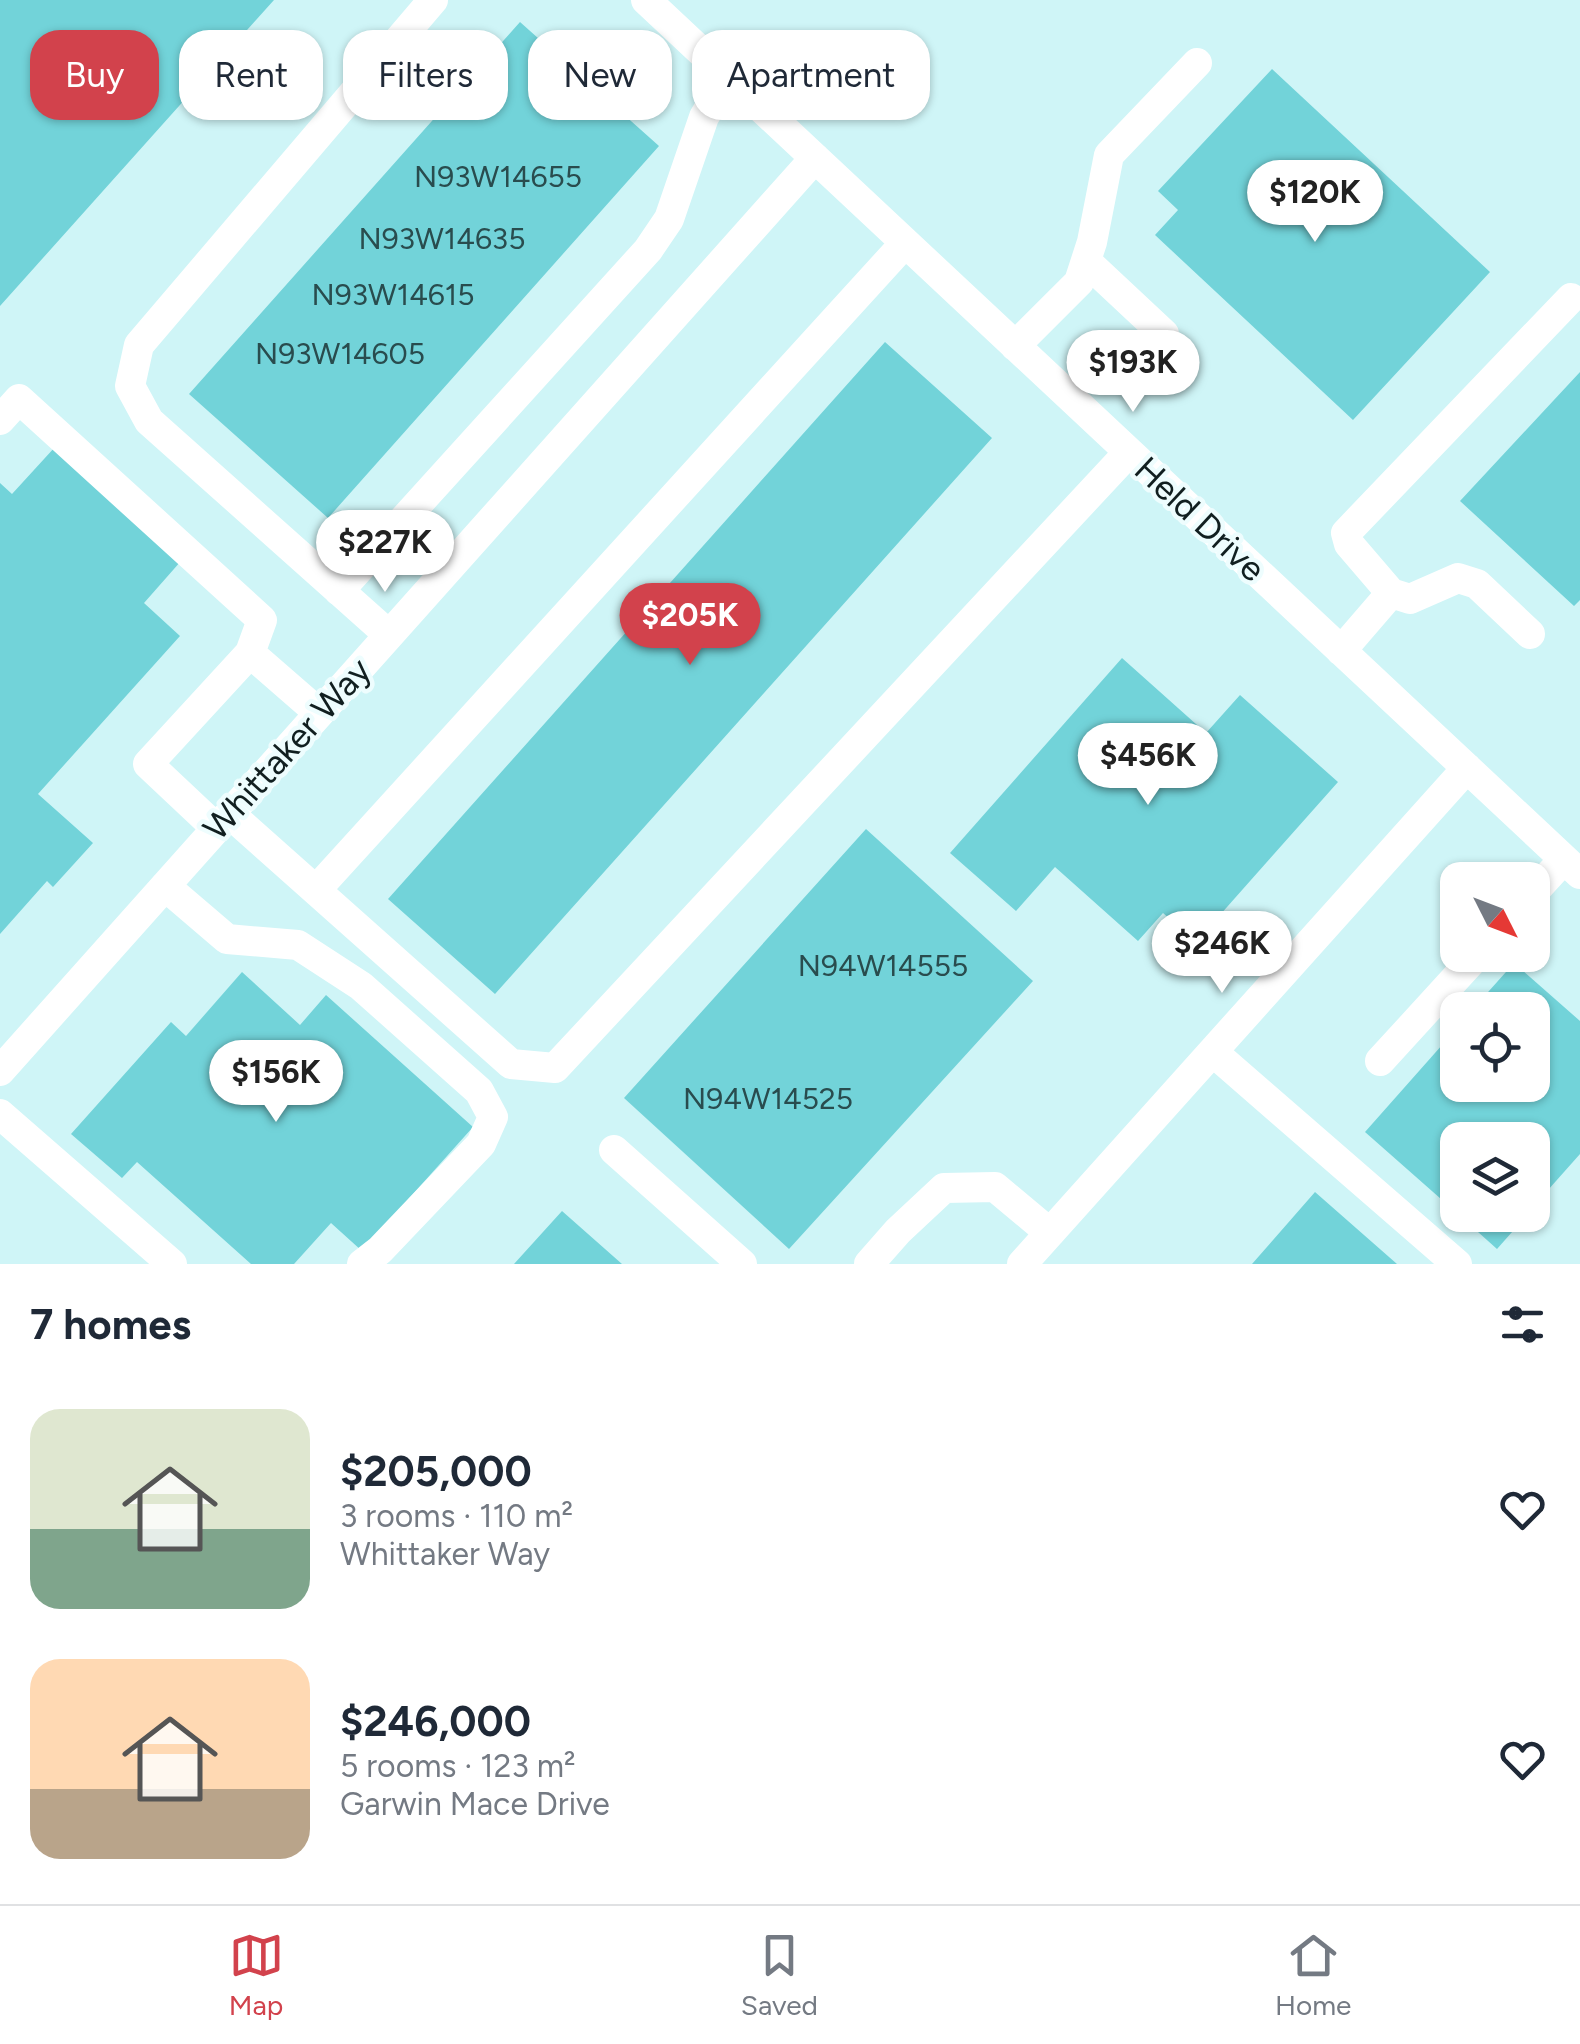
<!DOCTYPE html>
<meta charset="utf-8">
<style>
:root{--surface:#fff;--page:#f6f6f7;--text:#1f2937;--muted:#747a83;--line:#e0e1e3;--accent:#d2424c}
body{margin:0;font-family:Figtree,sans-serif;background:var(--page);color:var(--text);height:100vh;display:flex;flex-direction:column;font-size:38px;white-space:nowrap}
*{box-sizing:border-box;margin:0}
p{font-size:32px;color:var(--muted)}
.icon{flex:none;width:55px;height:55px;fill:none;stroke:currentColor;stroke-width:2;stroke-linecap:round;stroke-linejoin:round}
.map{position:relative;height:1264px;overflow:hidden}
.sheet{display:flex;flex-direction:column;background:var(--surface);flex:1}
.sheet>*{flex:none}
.guide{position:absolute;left:30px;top:30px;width:1000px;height:90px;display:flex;gap:20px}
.needle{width:65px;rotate:132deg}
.fabs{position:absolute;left:1440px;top:862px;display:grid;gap:20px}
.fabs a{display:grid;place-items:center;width:110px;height:110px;border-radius:20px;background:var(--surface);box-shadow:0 2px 8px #0004;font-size:50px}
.price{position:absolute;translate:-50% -85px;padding:0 22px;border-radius:35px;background:#fff;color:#222;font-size:32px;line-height:65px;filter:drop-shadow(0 2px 5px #0008)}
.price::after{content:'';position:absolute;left:50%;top:60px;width:30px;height:22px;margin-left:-15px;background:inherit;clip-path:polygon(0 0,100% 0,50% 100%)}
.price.current{background:var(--accent);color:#fff}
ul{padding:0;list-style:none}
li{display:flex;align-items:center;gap:30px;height:250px;padding:0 30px}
li span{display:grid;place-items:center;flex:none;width:280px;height:200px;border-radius:30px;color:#555}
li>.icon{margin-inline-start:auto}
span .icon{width:120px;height:120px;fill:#fffc;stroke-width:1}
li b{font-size:42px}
h2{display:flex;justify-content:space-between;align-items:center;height:120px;padding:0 30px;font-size:42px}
.pill{padding:0 35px;border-radius:30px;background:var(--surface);box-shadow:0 2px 8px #0004;font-size:35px;line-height:90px}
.pill.current{background:var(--accent);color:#fff}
.menu{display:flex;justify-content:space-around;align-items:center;height:140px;border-top:2px solid var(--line);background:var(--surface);font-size:28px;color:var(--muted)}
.menu a{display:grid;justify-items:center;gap:5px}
.menu .current{color:var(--accent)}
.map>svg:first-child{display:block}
</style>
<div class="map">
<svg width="1580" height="1264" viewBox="0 0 1580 1264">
<rect width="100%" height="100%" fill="#cff5f7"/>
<path fill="#72d3d9" d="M0 0H274L0 306Z
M520 22 659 146 328 518 189 394Z
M1272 69 1490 272 1353 420 1155 235 1178 210 1158 191Z
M885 342 992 438 495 994 388 899Z
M1580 372V600L1574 606 1460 501Z
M55 447 181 561 144 603 180 636 38 794 93 843 53 887 47 881 0 934V483L12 494Z
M1122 658 1206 733 1240 695 1338 782 1196 942 1163 913 1138 941 1055 867 1016 911 950 853Z
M866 829 1033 981 789 1249 624 1098Z
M1514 963 1580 1021V1154L1532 1208V1140H1458V1214L1365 1132 1458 1027V1085H1532V1010H1472Z
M242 972 300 1025 326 995 473 1127 362 1251 331 1223 294 1264H251L137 1162 122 1178 71 1134 171 1022 186 1036Z
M1315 1192 1397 1264H1252Z
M562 1211 622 1264H514Z
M1459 1215H1527L1497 1249Z"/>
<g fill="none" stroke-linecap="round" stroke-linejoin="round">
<path stroke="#fff" stroke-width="30" d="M646 0 1580 874
M1086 261 1164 334
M1015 346 1079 282 1092 242 1109 155 1197 63
M0 420 19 399 262 620 250 653 148 764 216 828
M339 591 648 250 669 219 704 117 728 77
M1391 593 1410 599 1458 578 1477 584 1530 634
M389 635 149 421 130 386 139 345 433 0
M1341 651 1391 593 1349 544 1346 533 1571 298
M250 653 319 713
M230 814 511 1064 555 1068 1129 452
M165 886 227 939 298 945 361 986 479 1091 493 1117 481 1144 380 1250 362 1264
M316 890 905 243
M1532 894 1564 859
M1213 1052 1457 1264
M1380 1061 1477 955
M0 1071 815 158
M0 1114 172 1264
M614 1150 742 1264
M869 1264 898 1231 944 1188 995 1187 1050 1233
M1022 1264 1467 768"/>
</g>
<g text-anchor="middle" stroke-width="9" stroke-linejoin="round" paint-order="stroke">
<g font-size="30" fill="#294c4e">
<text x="498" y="187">N93W14655</text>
<text x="442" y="249">N93W14635</text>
<text x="393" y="305">N93W14615</text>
<text x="340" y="364">N93W14605</text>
<text x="883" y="976">N94W14555</text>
<text x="768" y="1109">N94W14525</text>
</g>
<g font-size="35" fill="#111f20" stroke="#eefdfe">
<text transform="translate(1200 519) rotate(43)" y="12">Held Drive</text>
<text transform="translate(287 749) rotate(-48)" y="12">Whittaker Way</text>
</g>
</g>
</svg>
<div class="fabs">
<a><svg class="needle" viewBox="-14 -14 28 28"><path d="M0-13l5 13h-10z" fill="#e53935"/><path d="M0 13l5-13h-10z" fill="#747a83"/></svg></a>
<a><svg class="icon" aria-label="locate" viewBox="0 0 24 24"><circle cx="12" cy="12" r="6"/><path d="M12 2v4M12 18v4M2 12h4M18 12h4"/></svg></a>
<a><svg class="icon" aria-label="layers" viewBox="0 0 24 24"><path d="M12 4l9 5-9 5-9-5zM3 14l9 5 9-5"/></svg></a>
</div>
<b class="price" style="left:1315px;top:245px">$120K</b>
<b class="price" style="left:1133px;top:415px">$193K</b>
<b class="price" style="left:385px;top:595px">$227K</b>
<b class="price current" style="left:690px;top:668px">$205K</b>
<b class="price" style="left:1148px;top:808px">$456K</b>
<b class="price" style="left:1222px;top:996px">$246K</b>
<b class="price" style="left:276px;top:1125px">$156K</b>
<div class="guide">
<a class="pill current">Buy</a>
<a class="pill">Rent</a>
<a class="pill">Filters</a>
<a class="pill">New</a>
<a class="pill">Apartment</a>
</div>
</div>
<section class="sheet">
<h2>7 homes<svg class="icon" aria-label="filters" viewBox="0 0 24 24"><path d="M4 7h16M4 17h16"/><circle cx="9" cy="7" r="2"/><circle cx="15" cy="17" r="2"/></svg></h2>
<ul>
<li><span style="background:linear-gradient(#dfe7d0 60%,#7fa58c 0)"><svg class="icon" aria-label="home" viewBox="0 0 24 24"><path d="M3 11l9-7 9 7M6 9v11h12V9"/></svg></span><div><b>$205,000</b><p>3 rooms · 110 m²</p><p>Whittaker Way</p></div><svg class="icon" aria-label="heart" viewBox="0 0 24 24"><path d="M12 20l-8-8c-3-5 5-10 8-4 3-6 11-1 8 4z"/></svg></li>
<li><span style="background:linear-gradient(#ffd9b3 65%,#b9a48a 0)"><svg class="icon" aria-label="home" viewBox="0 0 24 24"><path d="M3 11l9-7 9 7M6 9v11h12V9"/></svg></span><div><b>$246,000</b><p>5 rooms · 123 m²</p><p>Garwin Mace Drive</p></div><svg class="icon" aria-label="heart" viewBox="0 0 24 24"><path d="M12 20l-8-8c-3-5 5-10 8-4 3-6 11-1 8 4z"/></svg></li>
</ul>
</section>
<nav class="menu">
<a class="current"><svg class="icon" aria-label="map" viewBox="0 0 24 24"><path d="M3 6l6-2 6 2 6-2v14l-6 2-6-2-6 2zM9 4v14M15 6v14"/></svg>Map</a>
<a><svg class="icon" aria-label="saved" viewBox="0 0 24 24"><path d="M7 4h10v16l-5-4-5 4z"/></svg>Saved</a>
<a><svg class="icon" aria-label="home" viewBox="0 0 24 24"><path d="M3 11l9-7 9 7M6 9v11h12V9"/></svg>Home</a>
</nav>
